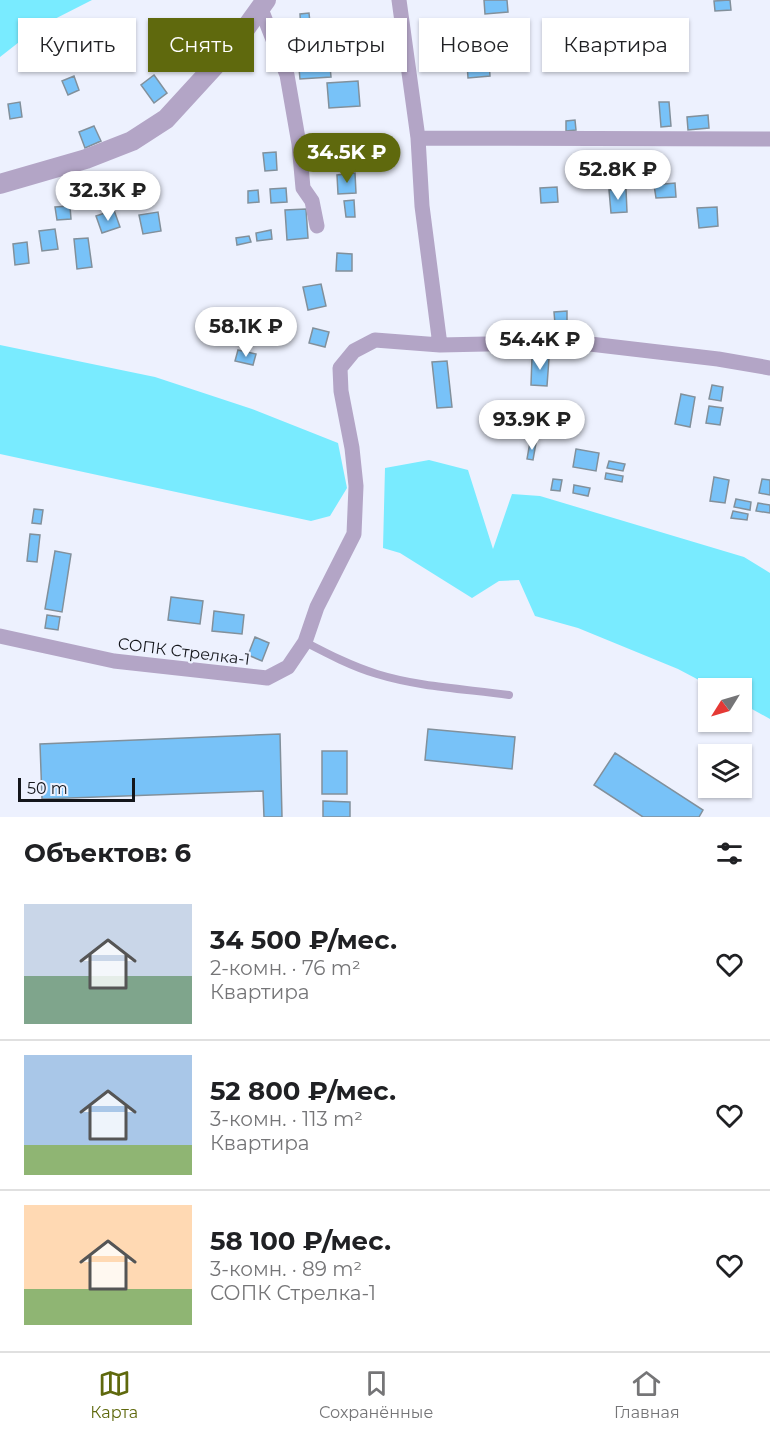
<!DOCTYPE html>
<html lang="ru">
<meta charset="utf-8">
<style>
:root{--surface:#fff;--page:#f2f2f2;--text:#202124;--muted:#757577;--line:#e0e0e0;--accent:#5f690d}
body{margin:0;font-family:Montserrat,sans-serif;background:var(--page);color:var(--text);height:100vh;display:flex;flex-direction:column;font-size:22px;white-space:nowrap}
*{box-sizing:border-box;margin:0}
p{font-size:20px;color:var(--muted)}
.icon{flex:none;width:33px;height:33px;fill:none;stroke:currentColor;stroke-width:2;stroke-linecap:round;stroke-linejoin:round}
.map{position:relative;height:817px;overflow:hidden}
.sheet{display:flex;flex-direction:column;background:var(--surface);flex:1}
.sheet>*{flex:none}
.top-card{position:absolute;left:18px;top:18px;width:735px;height:54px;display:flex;gap:12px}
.needle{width:39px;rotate:233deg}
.buttons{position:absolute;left:698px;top:678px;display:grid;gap:12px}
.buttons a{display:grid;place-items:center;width:54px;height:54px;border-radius:0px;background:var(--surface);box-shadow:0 2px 4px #0004;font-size:30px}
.scale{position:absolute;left:18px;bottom:15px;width:117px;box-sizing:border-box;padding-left:6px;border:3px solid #14161b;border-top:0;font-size:16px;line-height:21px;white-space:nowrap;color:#14161b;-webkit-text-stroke:4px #edf1fe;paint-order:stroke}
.price{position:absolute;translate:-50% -51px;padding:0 14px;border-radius:21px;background:#fff;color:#222;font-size:20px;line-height:39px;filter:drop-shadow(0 2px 3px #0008)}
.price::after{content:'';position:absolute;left:50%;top:36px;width:18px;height:14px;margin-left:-9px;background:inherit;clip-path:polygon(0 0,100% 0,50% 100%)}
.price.current{background:var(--accent);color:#fff}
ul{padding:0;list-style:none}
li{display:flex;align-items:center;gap:18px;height:150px;padding:0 24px}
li+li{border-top:2px solid var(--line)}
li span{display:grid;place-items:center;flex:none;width:168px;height:120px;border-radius:0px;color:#555}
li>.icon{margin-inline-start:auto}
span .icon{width:72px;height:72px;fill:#fffc;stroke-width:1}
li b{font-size:26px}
h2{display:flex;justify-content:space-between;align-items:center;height:72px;padding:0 24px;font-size:26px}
.pill{padding:0 21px;border-radius:0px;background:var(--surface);box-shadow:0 2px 4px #0004;font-size:21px;line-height:54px}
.pill.current{background:var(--accent);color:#fff}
.tabs{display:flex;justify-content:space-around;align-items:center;height:84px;border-top:2px solid var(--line);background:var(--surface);font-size:16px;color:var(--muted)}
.tabs a{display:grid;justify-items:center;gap:3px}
.tabs .current{color:var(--accent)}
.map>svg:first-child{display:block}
</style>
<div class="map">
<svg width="770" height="817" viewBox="0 0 770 817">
<rect width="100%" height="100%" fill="#edf1fe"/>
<path fill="#79ebff" d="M0 0H92L37 28 0 57Z
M0 345 155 377 252 409 338 443 347 488 330 516 311 521 0 454Z
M429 460 468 470 493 549 512 494 540 496 744 557 770 573V719L741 703V688H714L678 669 578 628 535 616 519 580 499 581 472 598 400 553 383 548 385 468Z"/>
<path fill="#78c2f8" stroke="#82909b" stroke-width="1.5" d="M484 0H507L508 12 485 14Z
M730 0 731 10 715 11 714 1Z
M309 13 311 32 301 33 300 14Z
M514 32 515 44 498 46V33Z
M329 55 331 77 300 79 298 58Z
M610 58V69L593 70 592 59Z
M489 61 490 76 468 78 467 63Z
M154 75 167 93 154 103 141 85Z
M74 76 79 90 68 95 62 81Z
M358 81 360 106 329 108 327 83Z
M20 102 22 117 10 119 8 104Z
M659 102H669L671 126 661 127Z
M708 115 709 128 688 130 687 117Z
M575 120 576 130 566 131V121Z
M94 126 101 141 85 148 79 132Z
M332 147 333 169 318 170 317 148Z
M276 152 277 170 265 171 263 153Z
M355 173 356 193 338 194 337 175Z
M675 183 676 197 656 198 654 185Z
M557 187 558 202 541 203 540 188Z
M286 188 287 202 271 203 270 189Z
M626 189 627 212 611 213 609 190Z
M258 190 259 202 248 203V191Z
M117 193 118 206 98 208 97 195Z
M354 200 355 217H346L344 201Z
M70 206 71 219 57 220 55 207Z
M717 207 718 226 699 228 697 208Z
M306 209 308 238 287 240 285 210Z
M114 210 120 227 102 233 96 216Z
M158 212 161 231 143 234 139 215Z
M55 229 58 249 42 251 39 231Z
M271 230 272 239 257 241 256 233Z
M249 236 251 242 237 245 236 238Z
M88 238 92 267 77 269 74 239Z
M27 242 29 263 15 265 13 244Z
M337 253 352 254V271H336Z
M321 284 326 306 308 310 303 287Z
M567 311V323L555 324 554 312Z
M313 328 329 332 325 347 309 343Z
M238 350 256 354 253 365 235 361Z
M532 357 549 358 547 386 531 385Z
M447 361 452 407 437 408 432 362Z
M712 385 723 387 721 401 709 399Z
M681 394 695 397 690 427 675 424Z
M709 406 723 408 720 425 706 423Z
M530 442 536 443 533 460 527 459Z
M576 449 599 453 596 471 573 467Z
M609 461 625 464 623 471 607 468Z
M606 473 623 476 622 482 605 479Z
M714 477 729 480 725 503 710 501Z
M553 479 562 480 560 491 551 490Z
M762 479 770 480V495L759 493Z
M574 485 590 488 588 496 573 493Z
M736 499 751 502 750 510 734 507Z
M758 503 770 505V513L756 511Z
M34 509 43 510 41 524 32 523Z
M733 511 748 514 747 520 731 518Z
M30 534 40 535 37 562 27 561Z
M55 551 71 554 62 612 45 609Z
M171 597 203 601 200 624 168 620Z
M214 611 244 615 242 634 212 631Z
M47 615 60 617 58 630 45 628Z
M255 637 269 643 262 661 248 655Z
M428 729 515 737 512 769 425 760Z
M280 734 282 817H264L263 791 42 799 40 744Z
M322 751H347V794H322Z
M615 753 703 810 699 817H643L594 785Z
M323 801 350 802V817H323Z"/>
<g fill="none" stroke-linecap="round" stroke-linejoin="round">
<path stroke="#b3a5c6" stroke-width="8" d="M305 642C328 654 351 666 377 674 419 687 466 689 509 695"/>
<path stroke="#b3a5c6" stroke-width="15" d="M399 0 418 138 770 139
M261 9 287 75 299 144 303 188 312 201 317 226
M418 138 422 206 440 345
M0 636 114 661 267 678 288 667 305 642 317 607 354 534 356 486 352 448 341 391 340 368 354 351 375 340 440 345 573 342 718 359 770 368"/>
<path stroke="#b3a5c6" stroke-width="20" d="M0 184 86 159 132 141 166 119 232 47 266 0"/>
</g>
<g text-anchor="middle" stroke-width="4.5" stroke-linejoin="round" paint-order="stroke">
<g font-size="16" fill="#14161b" stroke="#edf1fe">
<text transform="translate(184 651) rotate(7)" y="6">СОПК Стрелка-1</text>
</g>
</g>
</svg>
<div class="buttons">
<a><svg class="needle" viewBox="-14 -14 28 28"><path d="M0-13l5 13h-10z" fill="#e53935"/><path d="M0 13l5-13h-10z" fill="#757577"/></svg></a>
<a><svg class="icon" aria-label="layers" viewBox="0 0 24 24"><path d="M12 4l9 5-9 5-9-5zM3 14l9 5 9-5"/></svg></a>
</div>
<div class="scale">50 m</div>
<b class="price current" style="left:347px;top:184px">34.5K ₽</b>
<b class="price" style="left:618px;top:201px">52.8K ₽</b>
<b class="price" style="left:108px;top:222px">32.3K ₽</b>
<b class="price" style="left:246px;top:358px">58.1K ₽</b>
<b class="price" style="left:540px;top:371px">54.4K ₽</b>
<b class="price" style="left:532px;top:451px">93.9K ₽</b>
<div class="top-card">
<a class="pill">Купить</a>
<a class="pill current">Снять</a>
<a class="pill">Фильтры</a>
<a class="pill">Новое</a>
<a class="pill">Квартира</a>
</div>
</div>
<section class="sheet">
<h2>Объектов: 6<svg class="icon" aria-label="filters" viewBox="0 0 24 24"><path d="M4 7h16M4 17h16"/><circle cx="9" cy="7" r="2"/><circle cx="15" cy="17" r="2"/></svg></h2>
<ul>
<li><span style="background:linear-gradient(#c9d6e8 60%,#7fa58c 0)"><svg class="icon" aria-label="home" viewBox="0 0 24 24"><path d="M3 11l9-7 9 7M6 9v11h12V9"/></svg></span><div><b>34 500 ₽/мес.</b><p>2-комн. · 76 m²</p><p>Квартира</p></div><svg class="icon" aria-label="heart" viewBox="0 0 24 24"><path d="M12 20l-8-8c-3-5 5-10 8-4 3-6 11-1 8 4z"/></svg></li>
<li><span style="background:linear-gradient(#a9c7e8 75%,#8fb573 0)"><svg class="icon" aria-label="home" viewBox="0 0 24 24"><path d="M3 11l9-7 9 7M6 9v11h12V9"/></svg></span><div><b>52 800 ₽/мес.</b><p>3-комн. · 113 m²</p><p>Квартира</p></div><svg class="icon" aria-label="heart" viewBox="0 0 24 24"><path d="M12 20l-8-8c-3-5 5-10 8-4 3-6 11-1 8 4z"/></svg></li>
<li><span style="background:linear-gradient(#ffd9b3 70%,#8fb573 0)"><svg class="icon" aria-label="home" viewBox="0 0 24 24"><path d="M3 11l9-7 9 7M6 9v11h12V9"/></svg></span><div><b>58 100 ₽/мес.</b><p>3-комн. · 89 m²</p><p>СОПК Стрелка-1</p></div><svg class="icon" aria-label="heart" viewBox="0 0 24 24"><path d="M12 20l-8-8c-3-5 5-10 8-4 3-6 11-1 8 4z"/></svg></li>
</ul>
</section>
<nav class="tabs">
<a class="current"><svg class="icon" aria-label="map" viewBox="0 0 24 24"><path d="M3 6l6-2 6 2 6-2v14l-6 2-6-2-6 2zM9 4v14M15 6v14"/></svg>Карта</a>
<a><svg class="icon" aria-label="saved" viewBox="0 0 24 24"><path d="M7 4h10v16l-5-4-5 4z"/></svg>Сохранённые</a>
<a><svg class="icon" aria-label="home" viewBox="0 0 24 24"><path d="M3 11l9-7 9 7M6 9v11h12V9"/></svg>Главная</a>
</nav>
